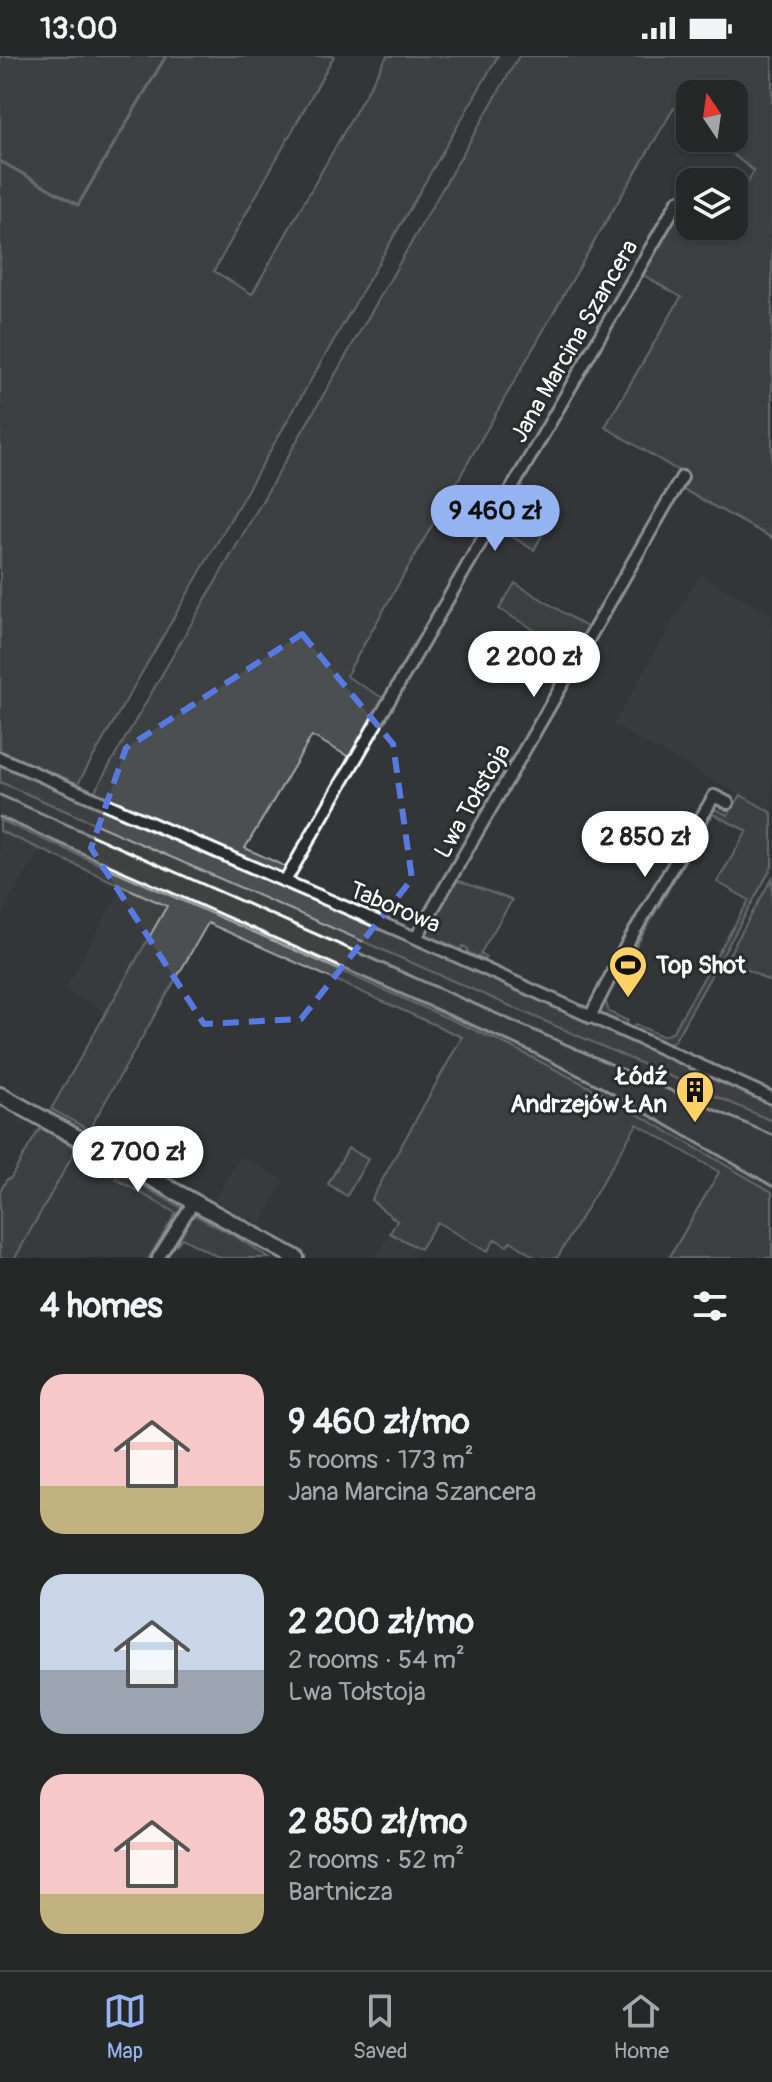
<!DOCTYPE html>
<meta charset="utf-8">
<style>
:root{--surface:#262828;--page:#323434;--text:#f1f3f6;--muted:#a4a6a8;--line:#424445;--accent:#95b2f1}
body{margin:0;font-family:Pangolin,sans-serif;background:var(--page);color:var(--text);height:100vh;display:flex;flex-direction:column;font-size:30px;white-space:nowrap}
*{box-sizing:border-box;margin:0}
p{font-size:26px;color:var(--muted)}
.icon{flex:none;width:44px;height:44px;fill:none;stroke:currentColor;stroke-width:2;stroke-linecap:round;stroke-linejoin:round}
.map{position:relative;height:1202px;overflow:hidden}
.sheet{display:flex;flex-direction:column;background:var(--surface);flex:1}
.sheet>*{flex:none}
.needle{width:52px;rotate:347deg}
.buttons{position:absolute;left:676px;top:24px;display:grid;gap:16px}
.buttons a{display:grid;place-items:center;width:72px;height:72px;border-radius:16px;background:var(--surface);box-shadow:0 2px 6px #0004,0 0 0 2px var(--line);font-size:40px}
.price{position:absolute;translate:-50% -68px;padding:0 18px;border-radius:28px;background:#fff;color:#222;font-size:26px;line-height:52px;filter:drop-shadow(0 2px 4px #0008)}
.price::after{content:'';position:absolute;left:50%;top:48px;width:24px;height:18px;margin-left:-12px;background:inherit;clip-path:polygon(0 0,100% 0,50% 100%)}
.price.current{background:var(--accent);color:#111}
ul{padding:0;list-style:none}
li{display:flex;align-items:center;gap:24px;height:200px;padding:0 40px}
li span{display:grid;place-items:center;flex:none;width:224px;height:160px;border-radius:24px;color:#555}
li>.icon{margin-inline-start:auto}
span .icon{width:96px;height:96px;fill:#fffc;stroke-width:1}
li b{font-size:34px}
h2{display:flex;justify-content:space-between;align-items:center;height:96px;padding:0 40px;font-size:34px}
.status{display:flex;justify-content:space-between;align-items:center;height:56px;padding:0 40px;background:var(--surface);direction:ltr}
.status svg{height:22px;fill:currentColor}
.tabs{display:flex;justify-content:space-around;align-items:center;height:112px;border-top:2px solid var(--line);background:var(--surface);font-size:22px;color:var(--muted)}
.tabs a{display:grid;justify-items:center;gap:4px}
.tabs .current{color:var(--accent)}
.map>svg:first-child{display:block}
</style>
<div class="status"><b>13:00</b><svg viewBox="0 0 49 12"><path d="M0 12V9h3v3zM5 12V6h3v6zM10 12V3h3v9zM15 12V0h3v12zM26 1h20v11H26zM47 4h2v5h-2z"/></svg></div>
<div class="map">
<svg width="772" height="1202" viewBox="0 0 772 1202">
<rect width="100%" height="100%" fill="#333536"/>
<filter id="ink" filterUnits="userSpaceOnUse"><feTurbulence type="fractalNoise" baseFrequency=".0125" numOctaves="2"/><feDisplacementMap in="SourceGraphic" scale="16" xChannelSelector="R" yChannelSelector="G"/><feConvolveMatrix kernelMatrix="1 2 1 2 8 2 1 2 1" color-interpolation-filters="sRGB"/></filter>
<g filter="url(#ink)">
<path fill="#404243" d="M700 518 772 559V757L613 669Z
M0 726 772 1065V1136L601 1037 506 988 0 764Z
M0 775 40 793 0 862Z
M122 830 167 850 106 956 65 934Z
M76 1095 118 1118 117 1123 176 1157 149 1202H15Z
M240 1099 284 1124 260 1169 215 1144Z
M390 1177 420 1193 415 1202H376Z"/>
<path fill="#4c4f50" stroke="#a6a7a8" stroke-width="2" d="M0 0H334L214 215 252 238 387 0H498L76 731 0 699Z
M519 0H772V482L680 432 684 425 680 416 605 371 681 241 643 219 638 226 636 223 681 150 687 151 690 150V170H734V150L754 115 712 82H734V38H690V64L674 52 594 186 346 620 383 642 404 606 407 609 373 668 369 667 365 675 367 678 347 711H344L349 701 312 680 245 792 286 811 320 752 322 756 289 812 278 818 93 738Z
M522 422 524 423 514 441 552 461 534 494 497 472 488 486 486 484Z
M515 527 590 573 575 598 499 553Z
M0 706 413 884 772 1045V1065L0 726Z
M741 739 772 757V811L675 984 670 988 633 973 635 968 662 980 672 977 749 844 717 826 747 775 713 758 701 777 697 775 710 754H717L728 759Z
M0 764 506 988 601 1037 772 1136V1202H669L719 1116 637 1068 557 1202H536L511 1185 507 1190 495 1183 487 1196 437 1166 420 1193 390 1177 397 1165 371 1144 462 981 208 867 89 1074 51 1053 167 850 0 775Z
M692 784 696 786 605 944 609 956 628 965 625 969 599 957 598 950 601 943Z
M772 822V927L727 902Z
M454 823 512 844 480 898 486 901 484 904 467 896 468 893 463 890 461 894 424 877Z
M42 1073 102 1107 103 1110 75 1095 15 1202H0V1135L7 1123H10L38 1075Z
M348 1092 368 1103 347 1140 328 1128Z
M112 1112 185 1154 154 1202H149L176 1157 116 1123 118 1118 109 1113Z
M193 1158 235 1180 269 1202H220L182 1182 177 1188 176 1182Z"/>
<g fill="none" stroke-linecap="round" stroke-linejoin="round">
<path stroke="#abacad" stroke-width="3" d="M0 105 78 149 166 0"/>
<defs>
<path id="street" d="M0 702 416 882 772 1042
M285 825 678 145 685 142
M416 882 682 421
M590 961 626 890 714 740 728 747
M158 1202 193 1147"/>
<path id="secondary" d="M0 1039 296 1202"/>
</defs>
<use href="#street" stroke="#fff" stroke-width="16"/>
<use href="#secondary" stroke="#fff" stroke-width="20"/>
<use href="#street" stroke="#2a2d2e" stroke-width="10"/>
<use href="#secondary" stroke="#2a2d2e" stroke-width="14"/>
<path stroke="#fff" stroke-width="3" d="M0 739 772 1079
M0 761 526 993 599 1030 772 1130"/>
</g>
</g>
<path d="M0 0H772V1202H0ZM302 578 393 688 412 823 301 963 204 968 91 792 126 692Z" fill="#333536" fill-opacity=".55" fill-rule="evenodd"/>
<path fill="none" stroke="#567ae2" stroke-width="6" stroke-dasharray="16 10" stroke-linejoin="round" d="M302 578 393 688 412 823 301 963 204 968 91 792 126 692Z"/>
<defs>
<symbol id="stadium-pin" viewBox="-11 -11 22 30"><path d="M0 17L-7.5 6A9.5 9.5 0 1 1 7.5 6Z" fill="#ffd166" stroke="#2a2d2e"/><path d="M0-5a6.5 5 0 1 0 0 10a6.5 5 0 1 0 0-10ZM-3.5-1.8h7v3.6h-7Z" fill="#111"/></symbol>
<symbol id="building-pin" viewBox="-11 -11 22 30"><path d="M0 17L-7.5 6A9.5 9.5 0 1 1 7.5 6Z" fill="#ffd166" stroke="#2a2d2e"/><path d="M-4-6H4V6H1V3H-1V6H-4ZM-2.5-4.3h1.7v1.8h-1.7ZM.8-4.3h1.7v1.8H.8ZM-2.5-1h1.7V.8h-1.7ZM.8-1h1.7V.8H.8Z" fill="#111"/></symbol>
</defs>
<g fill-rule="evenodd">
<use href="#stadium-pin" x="606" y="887" width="44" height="60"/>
<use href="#building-pin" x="673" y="1012" width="44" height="60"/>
</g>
<g text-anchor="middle" stroke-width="6" stroke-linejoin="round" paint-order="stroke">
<g font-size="24" fill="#fff" stroke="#2a2d2e">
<text transform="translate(574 285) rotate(-60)" y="8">Jana Marcina Szancera</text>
<text transform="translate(472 745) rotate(-60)" y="8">Lwa Tołstoja</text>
<text transform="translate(395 851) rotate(23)" y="8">Taborowa</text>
</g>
<g font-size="24" font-weight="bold" fill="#fff" stroke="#2a2d2e" text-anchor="start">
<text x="656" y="917">Top Shot</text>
<text x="667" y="1028" text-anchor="end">Łódź<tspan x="667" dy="28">Andrzejów ŁAn</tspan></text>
</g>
</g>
</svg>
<div class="buttons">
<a><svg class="needle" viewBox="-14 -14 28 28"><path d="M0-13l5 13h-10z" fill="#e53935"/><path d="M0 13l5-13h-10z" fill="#a4a6a8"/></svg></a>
<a><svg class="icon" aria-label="layers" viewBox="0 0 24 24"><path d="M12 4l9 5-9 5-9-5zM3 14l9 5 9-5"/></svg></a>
</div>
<b class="price current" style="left:495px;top:497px">9 460 zł</b>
<b class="price" style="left:534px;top:643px">2 200 zł</b>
<b class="price" style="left:645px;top:823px">2 850 zł</b>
<b class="price" style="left:138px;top:1138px">2 700 zł</b>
</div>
<section class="sheet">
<h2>4 homes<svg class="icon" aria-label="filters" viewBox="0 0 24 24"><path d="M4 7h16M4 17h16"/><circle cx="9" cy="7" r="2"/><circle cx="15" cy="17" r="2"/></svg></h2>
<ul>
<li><span style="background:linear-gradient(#f6c9c9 70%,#c2b280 0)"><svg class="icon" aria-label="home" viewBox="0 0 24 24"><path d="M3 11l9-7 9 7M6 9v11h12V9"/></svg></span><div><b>9 460 zł/mo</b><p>5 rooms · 173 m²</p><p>Jana Marcina Szancera</p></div></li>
<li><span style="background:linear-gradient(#c9d6e8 60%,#9aa5b1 0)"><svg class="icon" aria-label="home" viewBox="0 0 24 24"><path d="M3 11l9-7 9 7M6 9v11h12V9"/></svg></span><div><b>2 200 zł/mo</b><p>2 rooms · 54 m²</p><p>Lwa Tołstoja</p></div></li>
<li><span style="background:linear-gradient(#f6c9c9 75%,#c2b280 0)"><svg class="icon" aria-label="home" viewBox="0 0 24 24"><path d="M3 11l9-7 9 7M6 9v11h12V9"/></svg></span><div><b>2 850 zł/mo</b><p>2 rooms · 52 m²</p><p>Bartnicza</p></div></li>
</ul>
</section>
<nav class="tabs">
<a class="current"><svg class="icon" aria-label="map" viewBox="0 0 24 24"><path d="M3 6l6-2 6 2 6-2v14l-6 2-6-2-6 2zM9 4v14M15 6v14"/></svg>Map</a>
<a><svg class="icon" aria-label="saved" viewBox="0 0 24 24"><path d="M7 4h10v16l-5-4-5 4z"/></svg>Saved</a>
<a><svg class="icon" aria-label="home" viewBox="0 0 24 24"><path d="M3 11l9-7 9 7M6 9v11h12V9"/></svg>Home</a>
</nav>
